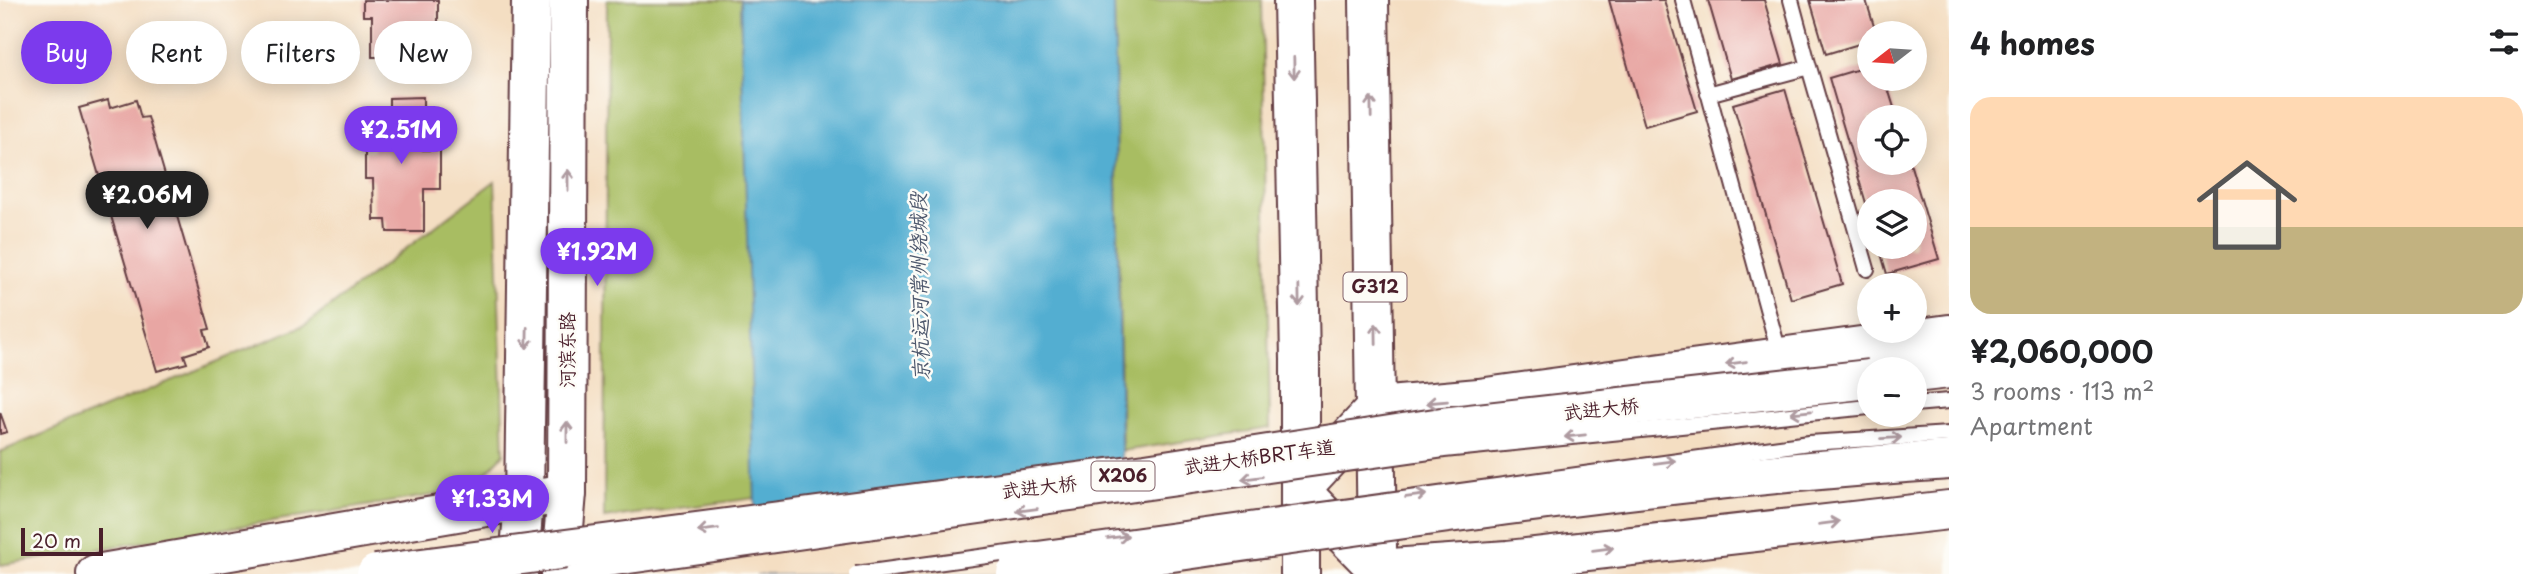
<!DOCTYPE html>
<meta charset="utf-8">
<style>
:root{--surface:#fff;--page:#f6f6f6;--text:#202124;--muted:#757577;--accent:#7c3aed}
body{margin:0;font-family:"Playpen Sans","LXGW WenKai TC",sans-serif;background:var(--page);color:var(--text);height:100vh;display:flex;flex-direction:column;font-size:26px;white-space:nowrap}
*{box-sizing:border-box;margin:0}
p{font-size:23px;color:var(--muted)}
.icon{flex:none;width:38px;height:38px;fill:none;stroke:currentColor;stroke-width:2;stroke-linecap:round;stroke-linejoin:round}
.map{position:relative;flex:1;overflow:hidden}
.details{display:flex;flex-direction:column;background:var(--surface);width:595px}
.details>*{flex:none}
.banner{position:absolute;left:21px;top:21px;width:665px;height:63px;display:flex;gap:14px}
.needle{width:46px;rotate:253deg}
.fabs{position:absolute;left:1857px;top:21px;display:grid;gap:14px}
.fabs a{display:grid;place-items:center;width:70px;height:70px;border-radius:50%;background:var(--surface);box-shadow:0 4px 18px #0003;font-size:35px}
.scale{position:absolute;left:21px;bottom:18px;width:82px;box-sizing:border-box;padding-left:7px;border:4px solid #4a1f2b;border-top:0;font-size:19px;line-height:24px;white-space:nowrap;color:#4a1f2b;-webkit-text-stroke:5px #fdfcf7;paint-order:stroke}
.price{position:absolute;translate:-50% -60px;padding:0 16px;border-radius:24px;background:var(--accent);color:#fff;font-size:23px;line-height:46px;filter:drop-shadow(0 2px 4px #0008)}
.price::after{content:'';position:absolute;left:50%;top:42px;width:21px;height:16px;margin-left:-10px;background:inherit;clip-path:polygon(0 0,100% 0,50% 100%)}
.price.selected{background:#222;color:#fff}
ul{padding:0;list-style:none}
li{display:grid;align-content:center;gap:14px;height:371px;padding:0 21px}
li span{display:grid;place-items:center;height:217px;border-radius:21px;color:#555}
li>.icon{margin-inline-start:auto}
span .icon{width:126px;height:126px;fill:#fffc;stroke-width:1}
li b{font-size:30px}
h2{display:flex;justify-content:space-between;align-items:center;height:84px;padding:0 21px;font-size:30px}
.pill{padding:0 24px;border-radius:32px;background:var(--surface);box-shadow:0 4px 18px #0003;font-size:24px;line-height:63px}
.pill.selected{background:var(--accent);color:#fff}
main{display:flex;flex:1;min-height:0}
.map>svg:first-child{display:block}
</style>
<main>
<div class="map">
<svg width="1949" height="574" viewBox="0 0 1949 574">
<rect width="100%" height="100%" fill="#fdfcf7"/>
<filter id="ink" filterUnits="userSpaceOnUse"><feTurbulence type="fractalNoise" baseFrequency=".0143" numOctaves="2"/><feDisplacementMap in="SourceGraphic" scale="14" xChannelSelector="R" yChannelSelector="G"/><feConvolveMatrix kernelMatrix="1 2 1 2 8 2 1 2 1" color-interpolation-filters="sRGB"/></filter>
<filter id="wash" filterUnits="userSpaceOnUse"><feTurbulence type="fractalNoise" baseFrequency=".00686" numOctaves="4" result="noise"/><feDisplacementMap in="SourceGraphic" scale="28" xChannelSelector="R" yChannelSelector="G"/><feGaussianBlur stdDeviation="1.57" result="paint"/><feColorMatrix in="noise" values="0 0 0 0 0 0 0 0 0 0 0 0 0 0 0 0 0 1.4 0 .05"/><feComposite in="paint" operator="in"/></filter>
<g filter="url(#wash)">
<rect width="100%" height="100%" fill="#f4dec2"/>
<path fill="#a8bd62" stroke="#796e46" stroke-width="2" d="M607 0H740L756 498 604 518Z
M1114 0H1262L1270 428 1122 451Z
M495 181 504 454 470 489 0 565V452L307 324Z"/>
<path fill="#53aed1" stroke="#4e667e" stroke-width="2" d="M740 0H1114L1123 574H757Z"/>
<path fill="#f4dec2" d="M1126 461 1127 574H754L753 514Z"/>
<g id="blocks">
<path fill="#e8a6a3" d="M363 0H438V26L422 25V68L385 69V57H372V16H363Z
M1609 0H1664L1697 111 1645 126Z
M1708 0H1764L1783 64 1731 79Z
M1810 0H1866L1876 33H1869V41L1826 54Z
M1869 66V79H1885L1897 117H1869V163H1910L1939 259 1887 274 1879 247H1914V201H1869L1868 210 1829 78Z
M1785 89 1842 284 1791 299 1733 104Z
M423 97V150H440V189H424V232H387L386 220H374L373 179H365V151H373V109H389V98Z
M108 100 110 108 136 100 141 118 148 117 210 329 204 330 209 347 184 355 187 363 157 371 79 108Z
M0 412 7 432 0 434Z"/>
</g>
</g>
<g filter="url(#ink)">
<use href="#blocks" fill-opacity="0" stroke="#643c42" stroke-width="2"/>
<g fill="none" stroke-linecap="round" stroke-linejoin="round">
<defs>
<path id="lane" d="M1683 0 1780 356
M1809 67 1867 269
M1708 94 1809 67 1791 0
M1914 404 1949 401"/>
<path id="secondary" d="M518 574 524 501 531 0
M560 574 567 493 569 0"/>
<path id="primary" d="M1914 373 1949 369
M96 574 567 493"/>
<path id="highway" d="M1293 0 1300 360V574
M1369 0 1377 547
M1949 334 1479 398 1377 407 1300 490 1377 569 1508 560 1949 510"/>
</defs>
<use href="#lane" stroke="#643c42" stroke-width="18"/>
<use href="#secondary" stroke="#643c42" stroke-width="42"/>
<use href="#primary" stroke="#643c42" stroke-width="42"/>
<use href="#highway" stroke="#643c42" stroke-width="42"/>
<use href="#lane" stroke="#fff" stroke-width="14"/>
<use href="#secondary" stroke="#fff" stroke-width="38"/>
<use href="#primary" stroke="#fff" stroke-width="38"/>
<use href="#highway" stroke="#fff" stroke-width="38"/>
<defs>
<path id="lane-bridge" d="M572 574 1444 450 1869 407
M856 574 1809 443 1949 434"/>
<path id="primary-bridge" d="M376 574 1146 473 1442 427 1869 379
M1016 574C1326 531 1637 480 1949 460"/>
</defs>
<use href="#lane-bridge" stroke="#643c42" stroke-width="18" stroke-linecap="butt"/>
<use href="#primary-bridge" stroke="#643c42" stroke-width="42" stroke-linecap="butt"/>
<use href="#lane-bridge" stroke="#fff" stroke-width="14"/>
<use href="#primary-bridge" stroke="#fff" stroke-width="38"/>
</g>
<defs><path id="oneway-shaft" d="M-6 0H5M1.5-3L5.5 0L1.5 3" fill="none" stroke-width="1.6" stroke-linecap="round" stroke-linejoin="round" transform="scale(1.75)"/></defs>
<g stroke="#ae9aa0">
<use href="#oneway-shaft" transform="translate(1294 68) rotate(89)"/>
<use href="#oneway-shaft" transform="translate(1371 107) rotate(-91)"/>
<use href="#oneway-shaft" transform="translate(568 180) rotate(-90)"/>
<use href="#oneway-shaft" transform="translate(1299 296) rotate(89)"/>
<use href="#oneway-shaft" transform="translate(1376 334) rotate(-91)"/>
<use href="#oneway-shaft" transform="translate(527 338) rotate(91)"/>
<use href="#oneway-shaft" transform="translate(1736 363) rotate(172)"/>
<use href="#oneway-shaft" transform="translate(1437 402) rotate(175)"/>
<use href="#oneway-shaft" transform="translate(1801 412) rotate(174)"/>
<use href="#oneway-shaft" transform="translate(567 432) rotate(-90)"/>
<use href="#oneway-shaft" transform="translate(1575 436) rotate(174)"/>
<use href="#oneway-shaft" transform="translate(1891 438) rotate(-3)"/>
<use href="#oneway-shaft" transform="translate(1665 462) rotate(-8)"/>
<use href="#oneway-shaft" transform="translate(1252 478) rotate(172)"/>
<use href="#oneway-shaft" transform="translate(1416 496) rotate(-8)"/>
<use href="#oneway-shaft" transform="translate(1027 510) rotate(172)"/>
<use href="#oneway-shaft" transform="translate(1829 523) rotate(-7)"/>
<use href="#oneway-shaft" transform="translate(708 530) rotate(173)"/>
<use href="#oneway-shaft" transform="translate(1118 537) rotate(-8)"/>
<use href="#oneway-shaft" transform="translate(1603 549) rotate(-7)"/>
</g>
</g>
<g text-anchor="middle" stroke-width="5" stroke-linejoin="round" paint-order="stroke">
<g fill="#fdfcf7" stroke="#806168" stroke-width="2">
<rect x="1343.5" y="272.5" width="63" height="29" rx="5"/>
<rect x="1091.5" y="461.5" width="63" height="29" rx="5"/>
</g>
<g font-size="18" font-weight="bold" fill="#4a1f2b">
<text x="1375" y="293">G312</text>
<text x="1123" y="482">X206</text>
</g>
<g font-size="19" fill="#4a1f2b" stroke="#fdfcf7">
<text transform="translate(567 350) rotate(-90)" y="7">河滨东路</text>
<text transform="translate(1601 409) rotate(-6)" y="7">武进大桥</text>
<text transform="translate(1259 457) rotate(-8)" y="7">武进大桥BRT车道</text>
<text transform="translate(1039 487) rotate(-7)" y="7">武进大桥</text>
</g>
<g font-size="21" font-style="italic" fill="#4e586d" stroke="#fdfcf7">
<text transform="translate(920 287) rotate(-91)" y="7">京杭运河常州绕城段</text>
</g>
</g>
</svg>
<div class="fabs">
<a><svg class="needle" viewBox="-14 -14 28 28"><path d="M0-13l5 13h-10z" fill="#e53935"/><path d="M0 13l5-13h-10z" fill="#757577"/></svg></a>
<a><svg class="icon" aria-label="locate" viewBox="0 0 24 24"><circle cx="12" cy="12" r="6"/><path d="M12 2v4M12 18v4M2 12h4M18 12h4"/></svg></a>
<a><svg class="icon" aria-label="layers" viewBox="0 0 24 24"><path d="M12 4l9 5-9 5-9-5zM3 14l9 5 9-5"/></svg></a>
<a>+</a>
<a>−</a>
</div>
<div class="scale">20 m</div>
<b class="price" style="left:401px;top:166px">¥2.51M</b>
<b class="price selected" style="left:147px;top:231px">¥2.06M</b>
<b class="price" style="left:597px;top:288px">¥1.92M</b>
<b class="price" style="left:492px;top:535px">¥1.33M</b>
<div class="banner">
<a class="pill selected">Buy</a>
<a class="pill">Rent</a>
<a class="pill">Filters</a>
<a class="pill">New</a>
</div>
</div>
<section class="details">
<h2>4 homes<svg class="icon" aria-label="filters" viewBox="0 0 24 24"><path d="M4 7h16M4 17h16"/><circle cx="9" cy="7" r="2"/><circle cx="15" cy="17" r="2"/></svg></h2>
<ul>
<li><span style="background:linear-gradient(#ffd9b3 60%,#c2b280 0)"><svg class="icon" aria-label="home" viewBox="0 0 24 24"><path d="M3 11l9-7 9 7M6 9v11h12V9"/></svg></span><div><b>¥2,060,000</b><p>3 rooms · 113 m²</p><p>Apartment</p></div></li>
</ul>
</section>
</main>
